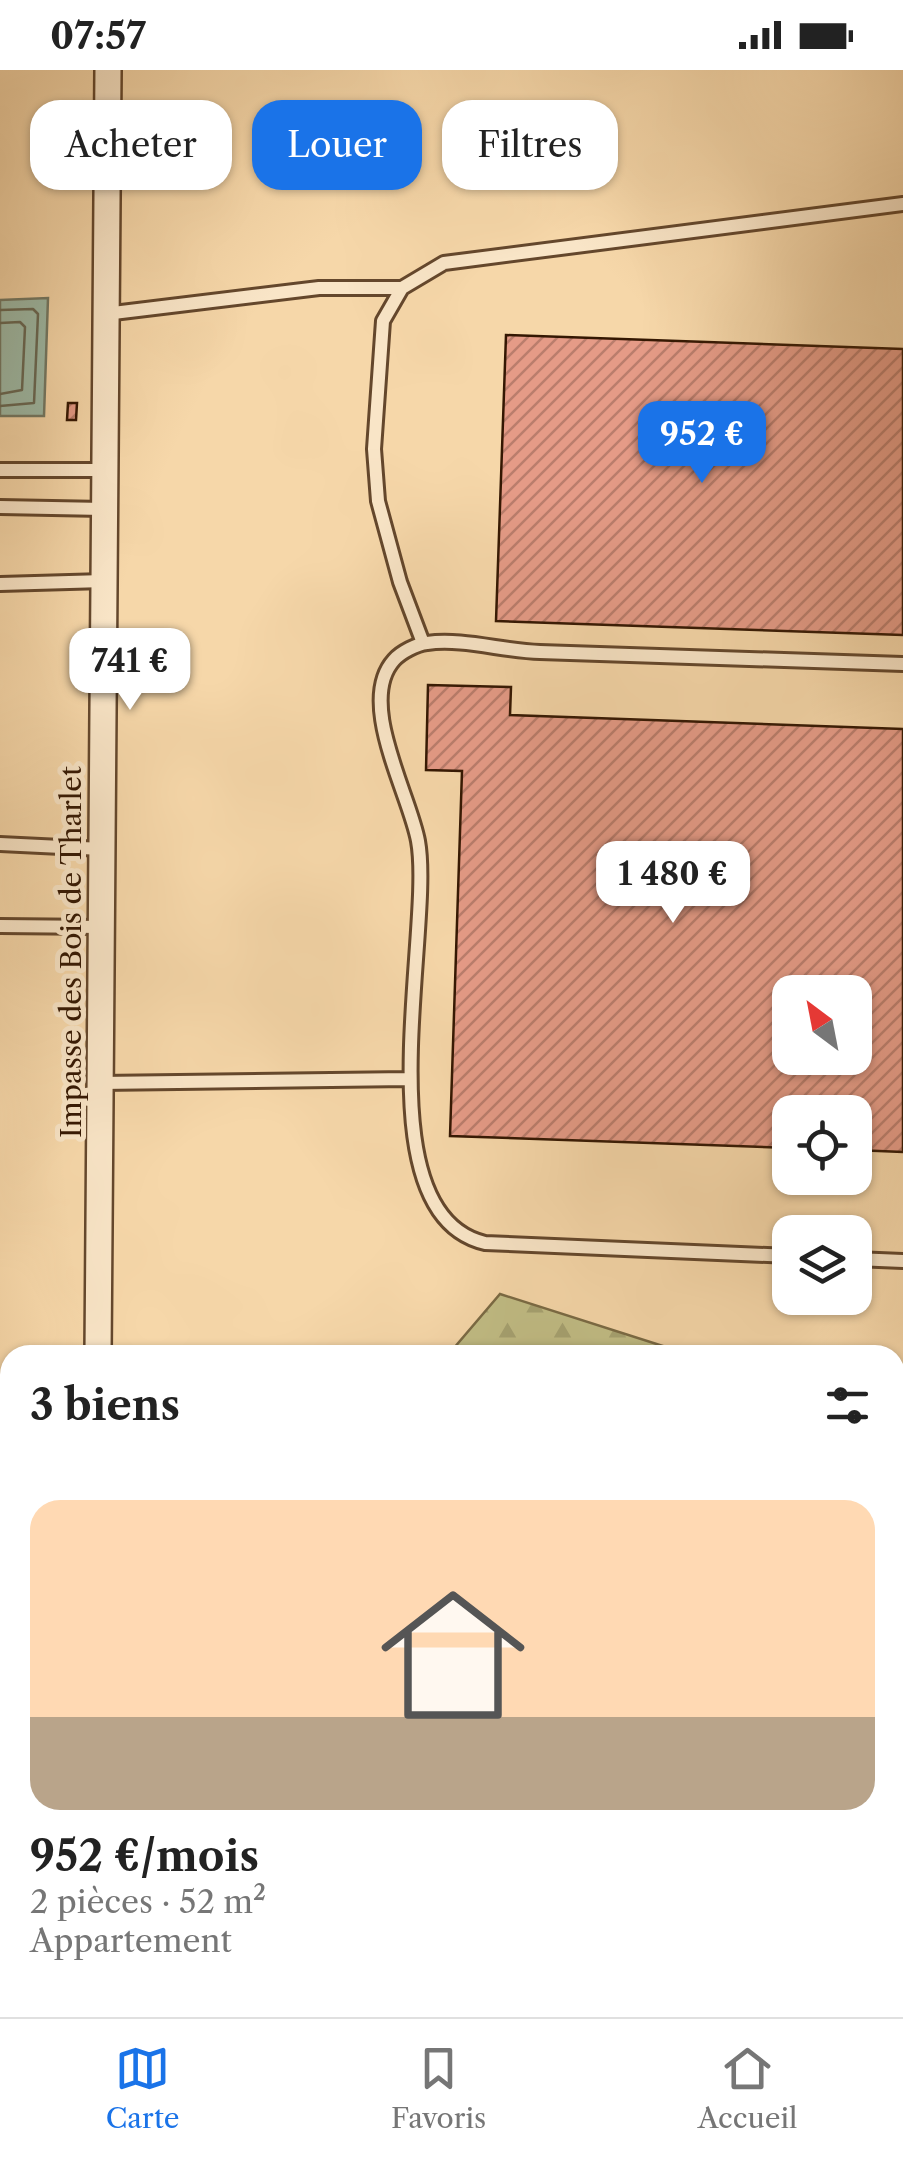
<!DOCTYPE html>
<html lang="fr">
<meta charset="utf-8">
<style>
:root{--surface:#fff;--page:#f6f6f6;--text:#222;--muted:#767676;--line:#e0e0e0;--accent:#1a73e8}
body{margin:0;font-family:"Libre Caslon Text",serif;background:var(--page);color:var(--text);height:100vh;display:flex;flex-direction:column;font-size:38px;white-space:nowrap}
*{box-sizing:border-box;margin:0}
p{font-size:32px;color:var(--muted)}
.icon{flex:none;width:55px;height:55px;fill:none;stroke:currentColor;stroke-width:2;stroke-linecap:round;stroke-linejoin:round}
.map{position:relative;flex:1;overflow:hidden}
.panel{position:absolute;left:0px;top:1275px;width:905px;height:672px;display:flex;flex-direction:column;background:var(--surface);border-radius:30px 30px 0 0;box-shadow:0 2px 8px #0004}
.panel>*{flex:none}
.top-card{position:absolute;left:30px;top:30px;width:845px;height:90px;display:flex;gap:20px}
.needle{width:65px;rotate:328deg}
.fabs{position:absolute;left:772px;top:905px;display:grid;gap:20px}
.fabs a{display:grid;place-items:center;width:100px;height:100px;border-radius:20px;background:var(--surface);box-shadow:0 2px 8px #0004;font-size:50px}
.price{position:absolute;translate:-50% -85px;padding:0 22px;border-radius:20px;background:#fff;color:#222;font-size:32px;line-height:65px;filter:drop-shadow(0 2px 5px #0008)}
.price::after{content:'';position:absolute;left:50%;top:60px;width:30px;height:22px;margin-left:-15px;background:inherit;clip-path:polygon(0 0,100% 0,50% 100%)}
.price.selected{background:var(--accent);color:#fff}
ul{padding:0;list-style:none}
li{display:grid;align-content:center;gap:20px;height:530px;padding:0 30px}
li span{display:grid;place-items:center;height:310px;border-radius:30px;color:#555}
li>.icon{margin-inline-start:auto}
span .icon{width:180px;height:180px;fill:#fffc;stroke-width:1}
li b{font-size:42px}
h2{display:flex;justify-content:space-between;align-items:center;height:120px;padding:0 30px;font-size:42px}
.pill{padding:0 35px;border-radius:30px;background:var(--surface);box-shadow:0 2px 8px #0004;font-size:35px;line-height:90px}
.pill.selected{background:var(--accent);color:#fff}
.status{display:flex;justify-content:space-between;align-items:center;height:70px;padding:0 50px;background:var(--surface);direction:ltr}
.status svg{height:28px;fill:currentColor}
.menu{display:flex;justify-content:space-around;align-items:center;height:140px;border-top:2px solid var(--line);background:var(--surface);font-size:28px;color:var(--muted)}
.menu a{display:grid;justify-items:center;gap:5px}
.menu .selected{color:var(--accent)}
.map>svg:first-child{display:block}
</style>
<div class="status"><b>07:57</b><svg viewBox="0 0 49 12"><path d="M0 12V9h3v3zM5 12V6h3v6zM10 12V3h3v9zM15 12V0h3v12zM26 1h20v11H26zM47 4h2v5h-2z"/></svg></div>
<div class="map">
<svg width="903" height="1947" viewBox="0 0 903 1947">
<defs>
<pattern id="forest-firs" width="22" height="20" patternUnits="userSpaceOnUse" patternTransform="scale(2.5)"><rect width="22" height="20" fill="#c1bd85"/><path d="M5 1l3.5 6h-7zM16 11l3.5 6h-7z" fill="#a6a271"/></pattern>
<pattern id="building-hatch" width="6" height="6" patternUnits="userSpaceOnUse" patternTransform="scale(2.5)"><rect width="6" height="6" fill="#e59b87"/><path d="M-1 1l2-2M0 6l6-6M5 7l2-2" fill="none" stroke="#ba7d6c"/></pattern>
</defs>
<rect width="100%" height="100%" fill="#f6d7a9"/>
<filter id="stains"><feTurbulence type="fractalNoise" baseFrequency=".002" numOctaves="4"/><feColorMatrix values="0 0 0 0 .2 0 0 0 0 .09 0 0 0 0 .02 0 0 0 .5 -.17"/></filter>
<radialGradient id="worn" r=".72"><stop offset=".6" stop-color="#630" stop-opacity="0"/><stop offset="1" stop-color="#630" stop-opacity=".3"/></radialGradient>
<path fill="#c1bd85" stroke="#7a6a44" stroke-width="2.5" d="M0 1857 10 1863V1938H63L52 1947H0Z
M262 1938H808L810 1947H269Z"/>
<path fill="url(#forest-firs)" stroke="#7a6a44" stroke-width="2.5" d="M500 1224 691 1285H448Z
M903 1321V1947H810L808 1938H895V1323Z"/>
<path fill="#9dbaa7" stroke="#737965" stroke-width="2.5" d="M48 228 44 346H0V230Z"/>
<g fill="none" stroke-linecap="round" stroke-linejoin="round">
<path stroke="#686854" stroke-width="2.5" d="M0 240 33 239 38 244 34 333 0 336
M0 253 20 252 25 257 22 320 0 324"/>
</g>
<path fill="url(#building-hatch)" stroke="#341702" stroke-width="2.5" fill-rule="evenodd" d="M506 265 903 279V565L496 551Z
M68 333H77L76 350H67Z
M428 615 511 617 510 645 903 659V1082L855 1080V1042H790V1078L450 1066 462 701 426 700ZM790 922H855V988H790Z"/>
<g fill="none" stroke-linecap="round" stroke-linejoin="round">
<defs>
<path id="lane" d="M105 244 319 218H402
M0 400H104
M0 437 104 439
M0 514 104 511
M423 573 400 512 378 431 374 379 383 251 402 218 444 193 903 134
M0 774 102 779
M0 856 101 857
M100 1013 408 1009
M790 1186 485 1173C360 1144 434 858 418 771 410 725 356 632 394 590 401 582 417 574 427 573 463 568 503 581 540 582 661 586 782 590 903 594
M855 1189 903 1191
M0 1367H10
M0 1404H10
M0 1429H10"/>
<path id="street" d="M98 1285 108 0
M0 1718 10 1702"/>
</defs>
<use href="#lane" stroke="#64472c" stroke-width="18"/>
<use href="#street" stroke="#64472c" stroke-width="30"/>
<use href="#lane" stroke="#f9e5c7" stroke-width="12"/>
<use href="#street" stroke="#f9e5c7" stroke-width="25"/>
</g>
<g text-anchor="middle" stroke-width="10" stroke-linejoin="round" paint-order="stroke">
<g font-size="28" fill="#341702" stroke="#f9e5c7">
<text transform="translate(71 882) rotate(-90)" y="10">Impasse des Bois de Tharlet</text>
</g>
</g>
<rect width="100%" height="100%" filter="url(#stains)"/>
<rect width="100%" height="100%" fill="url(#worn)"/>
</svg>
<div class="fabs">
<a><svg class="needle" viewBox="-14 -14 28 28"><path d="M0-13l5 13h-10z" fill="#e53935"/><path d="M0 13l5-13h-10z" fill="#767676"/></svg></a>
<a><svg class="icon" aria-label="locate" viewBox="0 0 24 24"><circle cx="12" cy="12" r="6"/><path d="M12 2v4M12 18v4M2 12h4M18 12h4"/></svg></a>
<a><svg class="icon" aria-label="layers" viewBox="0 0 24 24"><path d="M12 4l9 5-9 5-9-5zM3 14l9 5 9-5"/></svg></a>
</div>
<b class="price selected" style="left:702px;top:416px">952 €</b>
<b class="price" style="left:130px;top:643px">741 €</b>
<b class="price" style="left:673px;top:856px">1 480 €</b>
<div class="top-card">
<a class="pill">Acheter</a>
<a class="pill selected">Louer</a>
<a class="pill">Filtres</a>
</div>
<section class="panel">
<h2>3 biens<svg class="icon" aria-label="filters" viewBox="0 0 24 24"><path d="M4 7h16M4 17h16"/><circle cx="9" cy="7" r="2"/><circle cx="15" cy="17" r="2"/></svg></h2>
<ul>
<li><span style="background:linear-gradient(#ffd9b3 70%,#b9a48a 0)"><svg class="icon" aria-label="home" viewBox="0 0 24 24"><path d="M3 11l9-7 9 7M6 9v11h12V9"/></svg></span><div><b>952 €/mois</b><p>2 pièces · 52 m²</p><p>Appartement</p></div></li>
</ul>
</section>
</div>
<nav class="menu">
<a class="selected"><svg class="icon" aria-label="map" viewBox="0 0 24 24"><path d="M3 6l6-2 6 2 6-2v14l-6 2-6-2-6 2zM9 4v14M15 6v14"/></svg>Carte</a>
<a><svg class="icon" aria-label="saved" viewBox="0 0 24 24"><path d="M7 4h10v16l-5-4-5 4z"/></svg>Favoris</a>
<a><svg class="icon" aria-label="home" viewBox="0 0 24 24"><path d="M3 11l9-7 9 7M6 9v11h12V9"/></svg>Accueil</a>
</nav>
